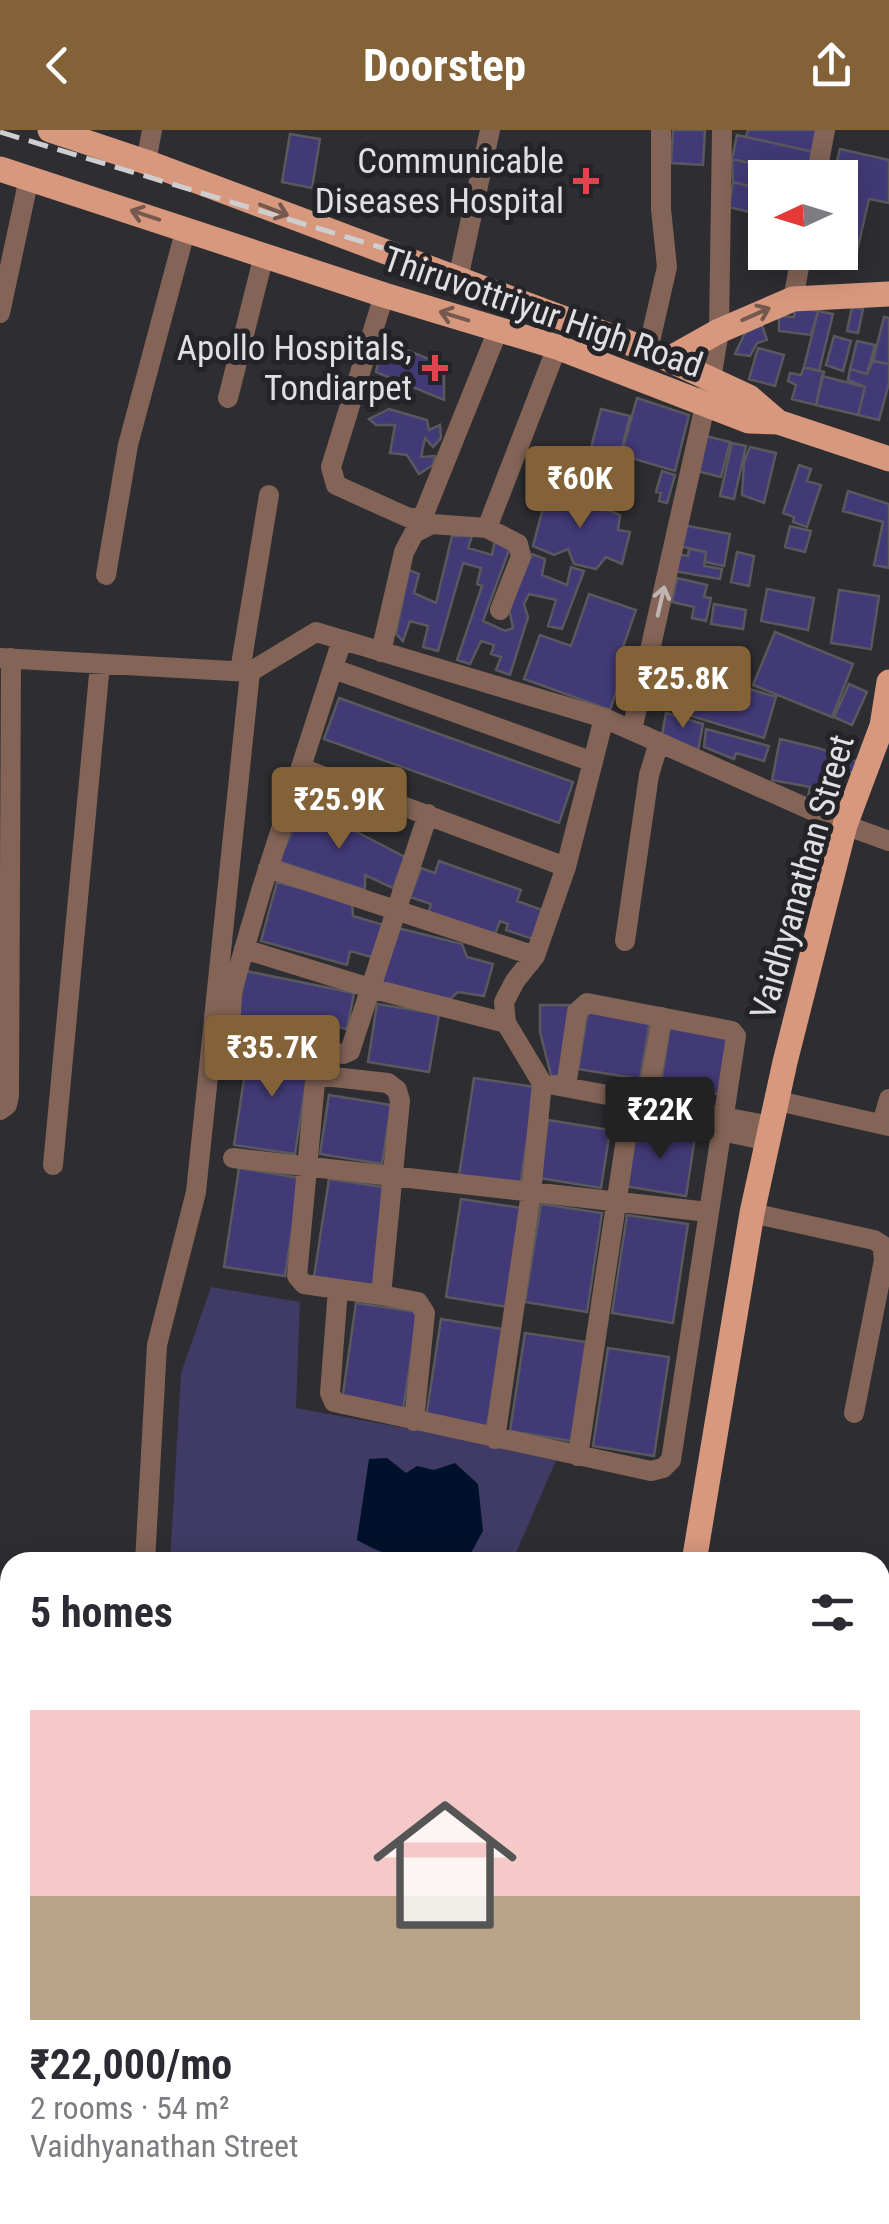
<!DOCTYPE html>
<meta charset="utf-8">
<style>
:root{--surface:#fff;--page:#f2f2f3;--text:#2b2b33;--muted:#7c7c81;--line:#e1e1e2;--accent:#846238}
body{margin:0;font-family:"Roboto Condensed",sans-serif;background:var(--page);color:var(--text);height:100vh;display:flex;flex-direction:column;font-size:38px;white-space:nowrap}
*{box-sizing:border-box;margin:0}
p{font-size:32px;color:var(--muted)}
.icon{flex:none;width:55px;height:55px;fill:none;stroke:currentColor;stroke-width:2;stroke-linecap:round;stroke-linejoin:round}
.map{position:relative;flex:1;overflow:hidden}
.side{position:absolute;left:0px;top:1422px;width:890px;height:672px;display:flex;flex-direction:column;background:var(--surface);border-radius:30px 30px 0 0;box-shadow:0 5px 25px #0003}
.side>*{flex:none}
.needle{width:65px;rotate:266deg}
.buttons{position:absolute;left:748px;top:30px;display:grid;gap:20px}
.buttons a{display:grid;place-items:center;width:110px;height:110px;border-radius:0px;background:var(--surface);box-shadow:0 5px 25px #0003;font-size:50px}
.price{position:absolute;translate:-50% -85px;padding:0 22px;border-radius:10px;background:var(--accent);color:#fff;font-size:32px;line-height:65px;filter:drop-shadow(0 2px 5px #0008)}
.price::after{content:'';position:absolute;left:50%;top:60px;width:30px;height:22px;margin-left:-15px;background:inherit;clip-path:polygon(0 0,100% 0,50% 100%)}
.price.selected{background:#222;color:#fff}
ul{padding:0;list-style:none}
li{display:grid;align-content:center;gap:20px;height:530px;padding:0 30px}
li+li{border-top:2px solid var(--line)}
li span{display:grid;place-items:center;height:310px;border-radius:0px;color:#555}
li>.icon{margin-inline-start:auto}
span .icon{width:180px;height:180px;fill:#fffc;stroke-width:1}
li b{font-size:42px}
h2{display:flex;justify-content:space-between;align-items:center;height:120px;padding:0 30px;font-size:42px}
header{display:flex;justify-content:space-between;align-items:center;height:130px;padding:0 30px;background:var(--accent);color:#fff;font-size:45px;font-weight:700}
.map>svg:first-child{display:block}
</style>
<header><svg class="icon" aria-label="back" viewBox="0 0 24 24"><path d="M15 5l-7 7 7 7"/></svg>Doorstep<svg class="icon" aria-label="share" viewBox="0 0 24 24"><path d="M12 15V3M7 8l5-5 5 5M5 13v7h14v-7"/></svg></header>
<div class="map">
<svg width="889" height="2094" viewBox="0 0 889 2094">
<rect width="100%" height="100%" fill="#2d2d32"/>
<path fill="#3f3b64" d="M211 1157 300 1172 296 1278 558 1326 512 1432H170L181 1243Z"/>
<path fill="#00112b" d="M387 1328 406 1343 417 1336 434 1340 455 1333 478 1354 483 1401 466 1432C416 1433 402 1434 357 1410L369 1329Z"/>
<path fill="#423a77" stroke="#58585d" stroke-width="2.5" d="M673 0H705L703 35 671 33Z
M748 0H820L814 22 746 7Z
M290 4 320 9 312 58 282 52Z
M737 5 814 22 810 47 732 29Z
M840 19 889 30V73L869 69 855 130 823 122H840V48H833Z
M732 29 810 47 765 48V60L733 52Z
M733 52 765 60V86L729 77Z
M795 177 818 181 811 205 779 201V186L794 187Z
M852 177 863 179 858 203 847 201Z
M818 181 833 184 819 241 804 237Z
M884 187 889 188V234L873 231Z
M762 195 767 210 757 213 750 226 735 224 745 203Z
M834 206 851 211 843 241 826 235Z
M384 211 444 235V270L376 242Z
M857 211 875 215 867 244 850 239Z
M758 218 784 225 775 256 749 249Z
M873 231 889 234V253L879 290 858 285 865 257 848 250 850 239 867 244Z
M804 237 824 242 816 275 792 269 796 255 788 251 790 243 801 245Z
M822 246 865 257 858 285 816 275Z
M637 268 689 285 675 341 621 325Z
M389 279 427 290 429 300 440 295 441 308 433 317 425 308 421 327 435 326 433 335 419 344 407 325 390 323 395 295H376L369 289Z
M601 279 630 286 612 357 583 349Z
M706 306 730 312 721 347 697 341Z
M732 313 746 316 734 369 720 366Z
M750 317 776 323 764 373 742 365 744 332Z
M799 335 811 339 807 351 821 355 807 397 793 392 794 387 783 383Z
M662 341 675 345 667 373 659 371 661 363 656 362Z
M548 359 574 368 577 379 588 372 620 385 618 400 630 402 622 434 606 427 596 439 574 434 568 419 554 425 533 416Z
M848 361 889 374V438L874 435 883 392 843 381Z
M683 395 730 404 724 436 705 432 706 422 679 416Z
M790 396 811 401 805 422 785 417Z
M452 406H472L468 418 492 425 495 410 512 412 483 491 505 501 513 498 509 479 532 424 545 429 542 445 567 455 571 437 584 441 562 499 548 496 556 470 529 464 524 474 528 487 510 545 496 540 501 527 491 524 494 515 481 511 470 534 457 530 482 456 477 454 481 438 463 433 438 521 423 517 428 496 410 491 403 511 396 504 409 440 419 444 414 463 436 473Z
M689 419 706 422 704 436 722 439 720 449 674 441 677 424 688 426Z
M737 422 754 426 749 456 731 452Z
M677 448 707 455 704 467 711 468 706 491 692 488 694 477 672 472Z
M767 459 814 468 808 500 761 491Z
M839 460 879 466 871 519 831 513Z
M589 464 636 480 618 531 625 536 610 580 524 549 540 505 571 516Z
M714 474 746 480 743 499 711 494Z
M775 502 853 534 832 587 753 555Z
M661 528 677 532 672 553 656 549Z
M680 538 776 567 764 608 668 579Z
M849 554 867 562 852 595 834 587Z
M339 568 573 652 559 693 324 609Z
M666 583 703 594 698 621 662 605Z
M706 599 769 616 764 631 736 623 734 629 704 617Z
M780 609 818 618 858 632 854 643 830 635 819 669 808 667 810 657 772 650Z
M305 675 405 727 393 758 365 745V760L278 731Z
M439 731 521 760 517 771 545 781 536 810 506 800 508 794 500 791 494 807 428 784 431 774 410 767 421 738 435 743Z
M277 752 352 772 353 786 384 795 375 828 350 821 347 835 261 811Z
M394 797 462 814 467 827 493 834 484 866 458 862 450 869 382 854Z
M246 841 354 863 347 899 319 893 317 904 237 888Z
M377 874 439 884 429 942 368 932Z
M540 875H569L564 943 552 949 540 902Z
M588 881 650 891 640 949 578 939Z
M670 896 732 906 723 965 661 955Z
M249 916 310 926 295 1024 234 1015Z
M474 948 535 957 520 1056 459 1046Z
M329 965 391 975 382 1034 320 1024Z
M548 990 610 1000 601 1058 539 1048Z
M633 998 695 1007 686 1066 624 1056Z
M239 1038 300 1048 285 1146 224 1137Z
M329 1049 390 1058 375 1156 314 1147Z
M461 1069 522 1078 507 1177 446 1167Z
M541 1074 602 1083 587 1182 525 1172Z
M627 1085 688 1094 673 1193 612 1183Z
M356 1173 418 1182 403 1280 342 1271Z
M441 1189 502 1199 487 1297 426 1288Z
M525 1203 586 1212 571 1311 510 1301Z
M608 1218 669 1227 654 1326 593 1316Z"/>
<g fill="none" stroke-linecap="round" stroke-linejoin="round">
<path stroke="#836457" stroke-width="20" d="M146 32 152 0
M816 48 825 0
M458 149 490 0
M384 165 331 337 336 355 407 387 416 389 424 384 498 200
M793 169 802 122
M0 183 29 48
M648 220 667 137 661 79V0
M228 268 264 125
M487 398 557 217
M106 445 128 315 186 98
M342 510 262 758 232 861 230 904 343 924 350 921 428 684
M381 522 404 422 414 403 432 394 487 398 518 414 521 426 500 480
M0 528 250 542 316 502 604 588 845 695 889 711
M334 539 593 632
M240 541 269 365
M632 600 711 249 719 201 722 0
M301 638 566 737
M268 738 535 826
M625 811 649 645 659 612
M244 819 370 858 506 893
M318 920 297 1146 304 1154 338 1159 330 1263 334 1272 651 1341 663 1338 671 1330 736 906 732 901 587 873 577 882 566 957
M315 945 388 953 397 960 400 971 381 1165 338 1159
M554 955 771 996
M647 971 662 887
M778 971 889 996
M619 979 769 1011
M0 980 7 975 9 965 11 528
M882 994 889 969
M233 1028 708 1082
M53 1035 100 534
M752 1083 874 1110 882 1115 884 1130 854 1283
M381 1165 418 1172 425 1183 414 1291
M495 1309 531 1063 542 953 506 893 504 872 515 851 535 826 566 737 604 588
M578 1326 632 969
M145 1432 157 1215 196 1062 250 542
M0 1675 10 1676
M880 1769 889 1771
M672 2085V2094
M731 2085V2094"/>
<path stroke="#d7987d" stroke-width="25" d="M50 0 146 32 648 220 749 267 778 292
M0 39 384 165 557 217 749 291 778 292 889 329
M669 229 719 201 793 169 889 164
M694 1432 752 1083 785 932 845 695 882 596 889 552
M696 2085V2094
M715 2085V2094"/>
<path stroke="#ceced1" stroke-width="5" stroke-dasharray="20 10" stroke-linecap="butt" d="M0 2 383 118"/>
</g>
<defs><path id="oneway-shaft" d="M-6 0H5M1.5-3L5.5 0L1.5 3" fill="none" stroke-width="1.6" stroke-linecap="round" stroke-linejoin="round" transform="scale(2.5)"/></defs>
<g stroke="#75584e">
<use href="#oneway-shaft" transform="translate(274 80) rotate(21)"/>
<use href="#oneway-shaft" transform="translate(145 85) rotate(-162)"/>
<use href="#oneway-shaft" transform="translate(756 184) rotate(-24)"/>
<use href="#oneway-shaft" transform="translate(454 186) rotate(-163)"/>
</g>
<use stroke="#bfb5b2" href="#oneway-shaft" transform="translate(661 471) rotate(-77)"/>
<g fill="#e0444e" stroke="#242428" stroke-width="4">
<path d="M581 36h10v10h10v10h-10v10h-10v-10h-10v-10h10z"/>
<path d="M430 223h10v10h10v10h-10v10h-10v-10h-10v-10h10z"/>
</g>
<g text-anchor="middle" stroke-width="10" stroke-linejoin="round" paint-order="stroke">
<g font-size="35" fill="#e0e0e3" stroke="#242428" text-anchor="end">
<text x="564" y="43">Communicable<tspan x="564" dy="40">Diseases Hospital</tspan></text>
<text x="412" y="230">Apollo Hospitals,<tspan x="412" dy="40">Tondiarpet</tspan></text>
</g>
<g font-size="35" fill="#e0e0e3" stroke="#242428">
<text transform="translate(543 182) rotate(19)" y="12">Thiruvottriyur High Road</text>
<text transform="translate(802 747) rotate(-74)" y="12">Vaidhyanathan Street</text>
</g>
</g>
</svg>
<div class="buttons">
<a><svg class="needle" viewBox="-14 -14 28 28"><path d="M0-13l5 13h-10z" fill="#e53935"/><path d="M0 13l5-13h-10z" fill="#7c7c81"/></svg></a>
</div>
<b class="price" style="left:580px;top:401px">₹60K</b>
<b class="price" style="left:683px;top:601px">₹25.8K</b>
<b class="price" style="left:339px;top:722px">₹25.9K</b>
<b class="price" style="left:272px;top:970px">₹35.7K</b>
<b class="price selected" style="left:660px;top:1032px">₹22K</b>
<section class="side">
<h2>5 homes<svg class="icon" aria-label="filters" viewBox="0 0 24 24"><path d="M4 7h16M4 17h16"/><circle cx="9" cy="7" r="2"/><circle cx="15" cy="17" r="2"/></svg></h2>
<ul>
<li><span style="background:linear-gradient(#f6c9c9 60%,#b9a48a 0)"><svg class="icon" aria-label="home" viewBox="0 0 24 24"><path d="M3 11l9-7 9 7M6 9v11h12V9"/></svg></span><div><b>₹22,000/mo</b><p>2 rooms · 54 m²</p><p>Vaidhyanathan Street</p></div></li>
</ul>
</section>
</div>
